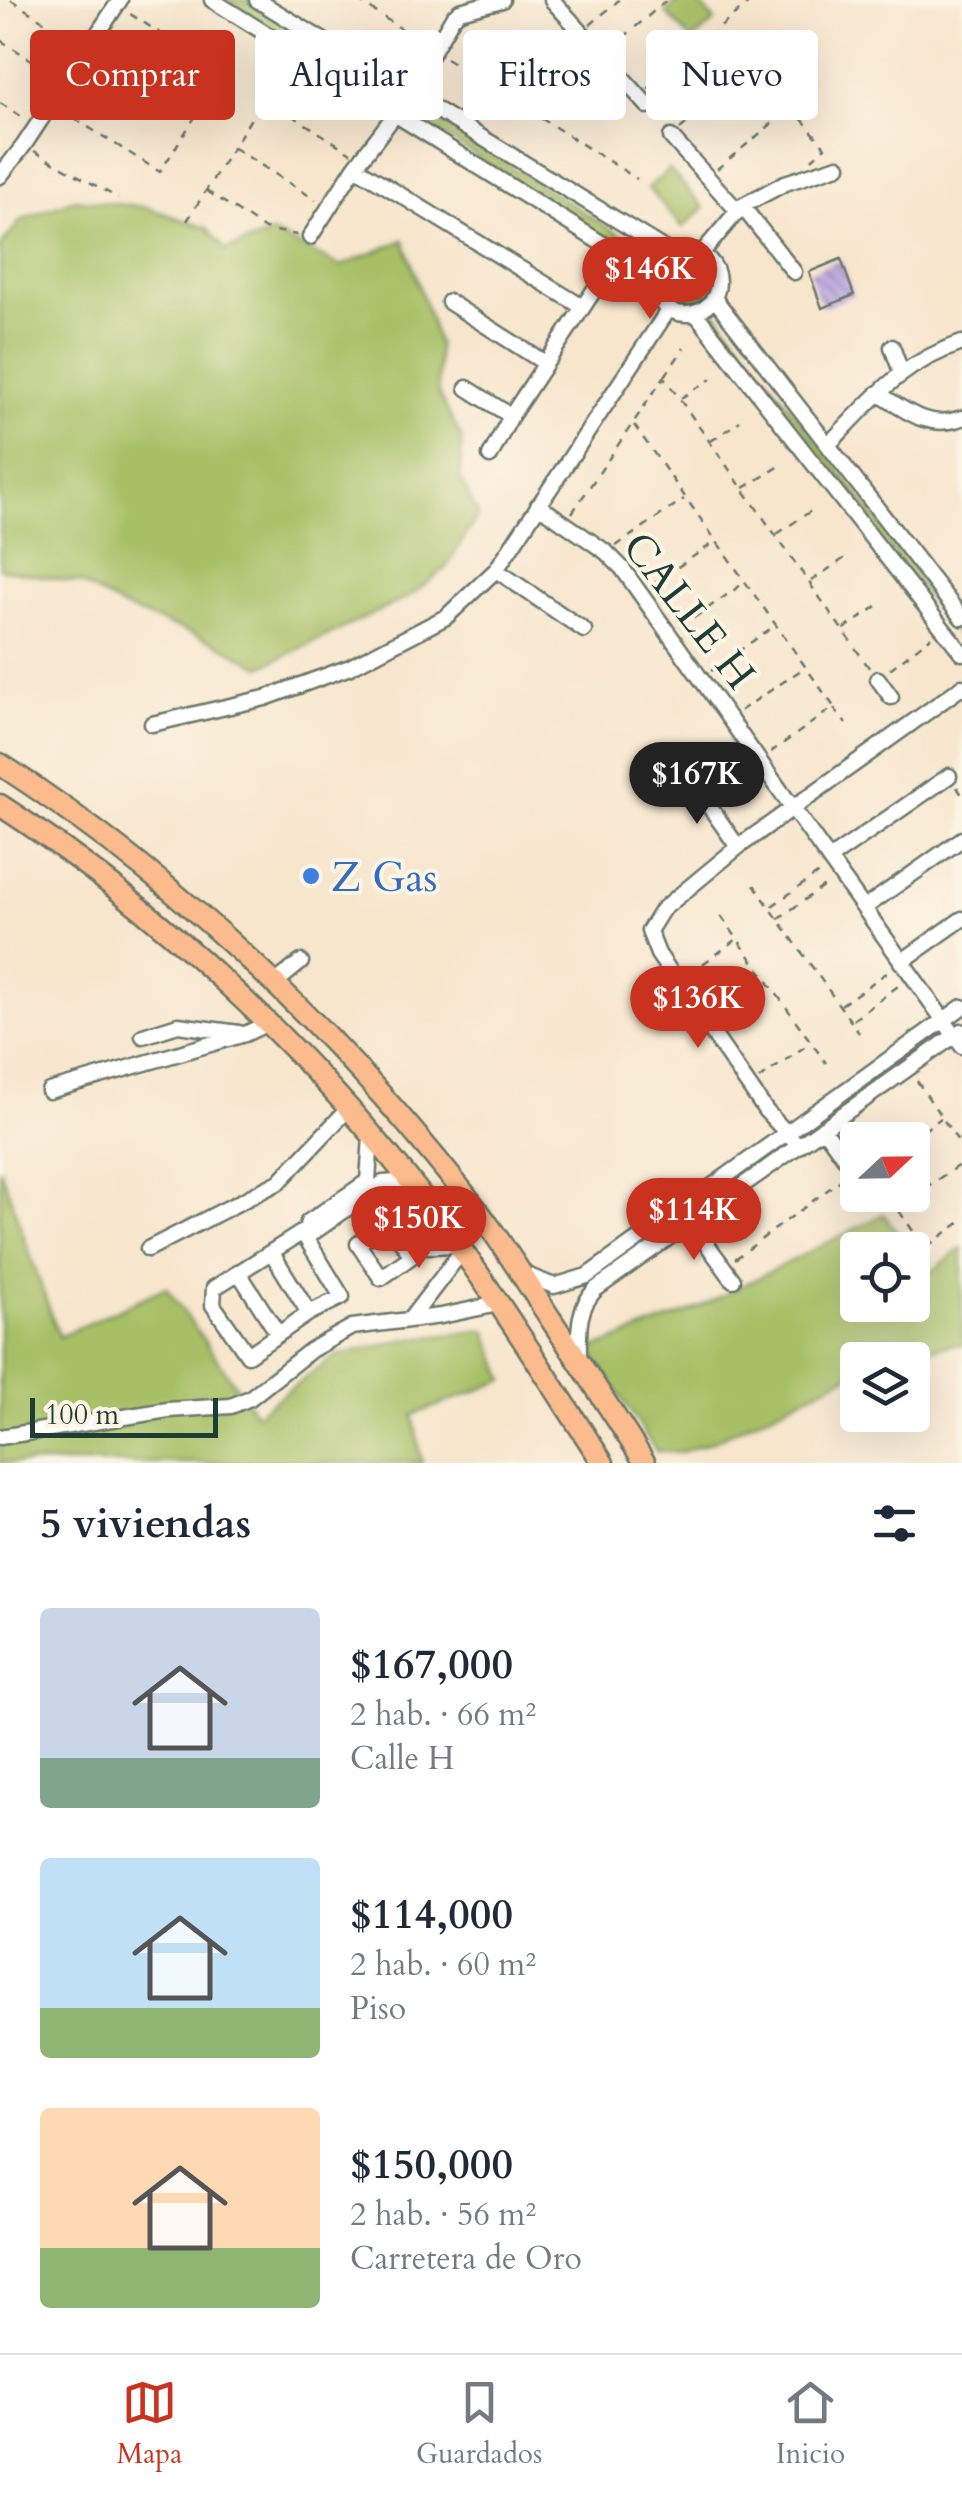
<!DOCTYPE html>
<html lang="es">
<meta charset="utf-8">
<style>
:root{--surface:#fff;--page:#f6f6f7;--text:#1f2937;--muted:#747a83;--line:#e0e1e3;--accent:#c8321e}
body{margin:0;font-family:Cardo,serif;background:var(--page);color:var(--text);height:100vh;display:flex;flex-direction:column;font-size:38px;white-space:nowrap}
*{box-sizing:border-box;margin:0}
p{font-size:32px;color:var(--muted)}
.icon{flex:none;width:55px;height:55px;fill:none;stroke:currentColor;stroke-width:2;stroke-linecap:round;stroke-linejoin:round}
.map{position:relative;height:1463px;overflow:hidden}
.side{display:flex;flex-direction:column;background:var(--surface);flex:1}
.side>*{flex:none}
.guide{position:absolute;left:30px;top:30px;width:902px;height:90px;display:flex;gap:20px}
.needle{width:65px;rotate:68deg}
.fabs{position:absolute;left:840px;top:1122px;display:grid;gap:20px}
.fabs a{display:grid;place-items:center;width:90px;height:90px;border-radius:10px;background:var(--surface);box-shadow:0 10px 40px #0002;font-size:50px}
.scale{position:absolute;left:30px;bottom:25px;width:188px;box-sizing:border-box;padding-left:10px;border:5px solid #1f3d34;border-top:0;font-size:28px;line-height:35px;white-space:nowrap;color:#1f3d34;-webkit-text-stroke:8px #fcf5e5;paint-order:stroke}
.price{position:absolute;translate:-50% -85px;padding:0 22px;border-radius:35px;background:var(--accent);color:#fff;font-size:32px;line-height:65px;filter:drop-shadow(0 2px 5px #0008)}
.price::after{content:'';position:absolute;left:50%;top:60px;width:30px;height:22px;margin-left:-15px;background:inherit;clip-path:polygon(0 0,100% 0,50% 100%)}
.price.selected{background:#222;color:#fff}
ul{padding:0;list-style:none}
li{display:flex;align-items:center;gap:30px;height:250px;padding:0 40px}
li span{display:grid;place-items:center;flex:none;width:280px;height:200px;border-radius:10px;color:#555}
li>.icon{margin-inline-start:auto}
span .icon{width:120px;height:120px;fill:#fffc;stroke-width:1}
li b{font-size:42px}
h2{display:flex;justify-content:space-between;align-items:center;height:120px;padding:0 40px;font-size:42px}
.pill{padding:0 35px;border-radius:10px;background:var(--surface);box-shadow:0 10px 40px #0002;font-size:35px;line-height:90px}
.pill.selected{background:var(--accent);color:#fff}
.menu{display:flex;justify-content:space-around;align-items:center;height:140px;border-top:2px solid var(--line);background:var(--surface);font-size:28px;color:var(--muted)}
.menu a{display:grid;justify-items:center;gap:5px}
.menu .selected{color:var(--accent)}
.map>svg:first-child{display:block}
</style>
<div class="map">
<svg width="962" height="1463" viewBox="0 0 962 1463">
<defs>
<pattern id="building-back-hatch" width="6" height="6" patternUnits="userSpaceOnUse" patternTransform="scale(2.5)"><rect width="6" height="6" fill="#bfabde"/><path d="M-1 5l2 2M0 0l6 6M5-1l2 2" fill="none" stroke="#9b8cb5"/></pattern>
</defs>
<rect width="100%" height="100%" fill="#fcf5e5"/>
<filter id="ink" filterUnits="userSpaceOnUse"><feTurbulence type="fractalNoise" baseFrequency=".01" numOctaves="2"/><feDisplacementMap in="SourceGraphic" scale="20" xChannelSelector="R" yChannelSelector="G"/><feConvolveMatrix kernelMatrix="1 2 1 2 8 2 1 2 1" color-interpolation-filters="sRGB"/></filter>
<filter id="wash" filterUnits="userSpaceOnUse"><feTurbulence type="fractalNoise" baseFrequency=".0048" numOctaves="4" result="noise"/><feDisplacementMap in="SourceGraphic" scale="40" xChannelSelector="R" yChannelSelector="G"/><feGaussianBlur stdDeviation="2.25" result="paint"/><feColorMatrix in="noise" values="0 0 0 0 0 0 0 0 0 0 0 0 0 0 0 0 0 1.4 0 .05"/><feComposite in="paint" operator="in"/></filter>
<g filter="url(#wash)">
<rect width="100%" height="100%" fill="#f7e5cc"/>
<path fill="#a7c066" stroke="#637e4d" stroke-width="2.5" d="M227 0H246L373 80 384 87 385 95 380 98 368 91Z
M680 0H696L715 21 692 41 666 12Z
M422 111 657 258 652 268 418 119 417 114Z
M669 169 704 208 683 227 648 188Z
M74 199 145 207 207 228 226 250 273 233 341 266 404 240 438 344V393L462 439 460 477 478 515 446 568 409 597 261 667 210 640 124 608 80 583 0 569V247L21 220Z
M661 283a24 24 0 1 1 48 0a24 24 0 1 1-48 0Z
M713 313H717L962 628V642L710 319Z
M0 1168 59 1337 166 1287 256 1414 335 1356 404 1340 486 1330 505 1380 413 1415 422 1463H0Z
M884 1214 909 1250H858V1305H912L913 1255 927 1275 962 1248V1345L953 1344 882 1360H858L857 1371 713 1441 682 1452 656 1451 590 1350 694 1310Z"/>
<g id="blocks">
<path fill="url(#building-back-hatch)" d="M841 259 854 295 822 308 809 272Z"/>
</g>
</g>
<g filter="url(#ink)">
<use href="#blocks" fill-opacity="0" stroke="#6b7869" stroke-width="2.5"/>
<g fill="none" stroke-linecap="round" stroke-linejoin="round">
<defs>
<path id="minor" d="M212 0 654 276
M257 0 671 253
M552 0 648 106
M671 137 736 209
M355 167 581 306
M0 176 24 145 120 0
M742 206 794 272
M310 237 355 167 397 112 453 17 460 11 502 0
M654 282a32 32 0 1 1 64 0a32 32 0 1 1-64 0Z
M701 254 742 206 785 183 838 166
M714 298 962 618
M449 302 545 363
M696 314 962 653
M892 347 901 372
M467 388 511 416
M878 393C906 411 928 430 962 418
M828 445C873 399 899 364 962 343
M490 456 511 416 618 254
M538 505 606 552 622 568 962 1046
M496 570 584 630
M878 679 891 697
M152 724 265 698 350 667 446 617 496 570 669 309
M692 782 738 847
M829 859 949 776
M864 908 962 839
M901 962 962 919
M275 983 301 962
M143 1036 178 1025 239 1033
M49 1091 245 1034 266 1024
M823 1128 858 1176
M371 1136 368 1181 308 1222 306 1230 314 1232 383 1183 409 1181
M798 1145 766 1111 658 954 649 931 662 910 738 847 962 687
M383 1183 428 1246 458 1245
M690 1221 733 1280
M388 1222 412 1256 381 1278 358 1244Z
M303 1233 342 1297 309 1313 248 1355 213 1305 214 1288 306 1230
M148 1249 279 1182 348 1109
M272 1253 309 1313
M239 1273 278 1334
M524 1274 554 1286 587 1276 962 1007
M411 1318 462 1251
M579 1360C579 1334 576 1309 596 1289L961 1031
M0 1437 168 1410 231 1406 250 1398 311 1350 352 1327 441 1316 498 1304"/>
<path id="highway" d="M0 764C186 885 342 1036 478 1211 504 1245 526 1282 550 1318 582 1366 614 1414 645 1463
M0 805C159 909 312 1053 428 1204 491 1287 546 1376 603 1463"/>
</defs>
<use href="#minor" stroke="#6b7869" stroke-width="19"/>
<use href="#highway" stroke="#6b7869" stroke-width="25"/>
<path stroke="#6b7869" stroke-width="2.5" stroke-dasharray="8 8" stroke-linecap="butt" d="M11 0 74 41
M357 0 423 43
M590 25 619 0
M0 40 54 74
M611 48 667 0
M446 58 637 179
M94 62 189 121
M648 89 752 0
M265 98 351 153
M0 103 27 120
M61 110 160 172 223 73 127 12
M680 129 781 45
M234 148 316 200
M34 151 118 198
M717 169 792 107 825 147 812 159
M207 191 265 229 297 235
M187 221 285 64
M665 376 684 348
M681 398 711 379
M634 425 834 707 771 752
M711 441 740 421
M744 488 780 466
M572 513 664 377 870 669
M777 534 811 511
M616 546 684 499
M811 581 845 558
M651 585 715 542
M681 627 744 583
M844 629 879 605
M890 669 931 637
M711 671 774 626
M834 708 846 724
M740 711 804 668
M957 787 962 795
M754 885 859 1033
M772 906 823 870
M721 916 826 1063
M778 919 827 884
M690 973 736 940
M841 1005 892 969
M853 1020 902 983
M759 1079 810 1043
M917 1081 962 1147
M910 1140 941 1118
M890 1198 925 1248 962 1221
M898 1206 962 1163
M735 1259 845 1177"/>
<use href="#minor" stroke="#fff" stroke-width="14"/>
<use href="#highway" stroke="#fbbb8c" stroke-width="20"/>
</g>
</g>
<circle fill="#3f7fe0" stroke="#fcf5e5" stroke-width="4" cx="311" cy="876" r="10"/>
<g text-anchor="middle" stroke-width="8" stroke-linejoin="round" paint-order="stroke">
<g font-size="42" fill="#1f3d34" stroke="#fcf5e5">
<text transform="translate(690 610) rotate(52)" y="15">CALLE H</text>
</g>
<g font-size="42" fill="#366cbe" stroke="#fcf5e5" text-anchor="start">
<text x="331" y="891">Z Gas</text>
</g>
</g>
</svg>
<div class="fabs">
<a><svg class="needle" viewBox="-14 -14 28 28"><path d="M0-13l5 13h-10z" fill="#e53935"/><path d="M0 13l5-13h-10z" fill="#747a83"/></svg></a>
<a><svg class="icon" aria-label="locate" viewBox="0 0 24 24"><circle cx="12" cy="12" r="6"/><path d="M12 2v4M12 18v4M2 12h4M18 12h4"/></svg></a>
<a><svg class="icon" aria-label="layers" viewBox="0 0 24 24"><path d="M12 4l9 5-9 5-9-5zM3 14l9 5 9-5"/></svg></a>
</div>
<div class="scale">100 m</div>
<b class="price" style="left:650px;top:322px">$146K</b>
<b class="price selected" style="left:697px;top:827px">$167K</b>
<b class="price" style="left:698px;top:1051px">$136K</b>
<b class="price" style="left:694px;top:1263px">$114K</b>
<b class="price" style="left:419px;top:1271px">$150K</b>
<div class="guide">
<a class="pill selected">Comprar</a>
<a class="pill">Alquilar</a>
<a class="pill">Filtros</a>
<a class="pill">Nuevo</a>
</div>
</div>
<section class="side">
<h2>5 viviendas<svg class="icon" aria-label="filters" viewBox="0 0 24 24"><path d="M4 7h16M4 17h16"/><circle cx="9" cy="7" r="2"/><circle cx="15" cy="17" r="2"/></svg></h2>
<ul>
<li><span style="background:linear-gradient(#c9d6e8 75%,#7fa58c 0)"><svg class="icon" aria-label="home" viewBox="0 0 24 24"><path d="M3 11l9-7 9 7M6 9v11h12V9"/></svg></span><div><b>$167,000</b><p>2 hab. · 66 m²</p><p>Calle H</p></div></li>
<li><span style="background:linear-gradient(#bfe0f5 75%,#8fb573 0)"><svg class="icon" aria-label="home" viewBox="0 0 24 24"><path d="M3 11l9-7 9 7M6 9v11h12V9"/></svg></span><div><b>$114,000</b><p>2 hab. · 60 m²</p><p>Piso</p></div></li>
<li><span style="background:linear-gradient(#ffd9b3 70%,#8fb573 0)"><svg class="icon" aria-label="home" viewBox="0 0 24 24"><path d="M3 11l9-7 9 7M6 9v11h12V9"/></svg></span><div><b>$150,000</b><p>2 hab. · 56 m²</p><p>Carretera de Oro</p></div></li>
</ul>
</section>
<nav class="menu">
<a class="selected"><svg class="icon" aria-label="map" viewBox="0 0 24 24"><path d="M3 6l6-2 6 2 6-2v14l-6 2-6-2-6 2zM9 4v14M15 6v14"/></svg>Mapa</a>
<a><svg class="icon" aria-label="saved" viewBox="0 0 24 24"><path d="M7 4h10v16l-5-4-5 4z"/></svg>Guardados</a>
<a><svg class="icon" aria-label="home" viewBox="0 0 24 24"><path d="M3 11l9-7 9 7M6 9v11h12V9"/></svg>Inicio</a>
</nav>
